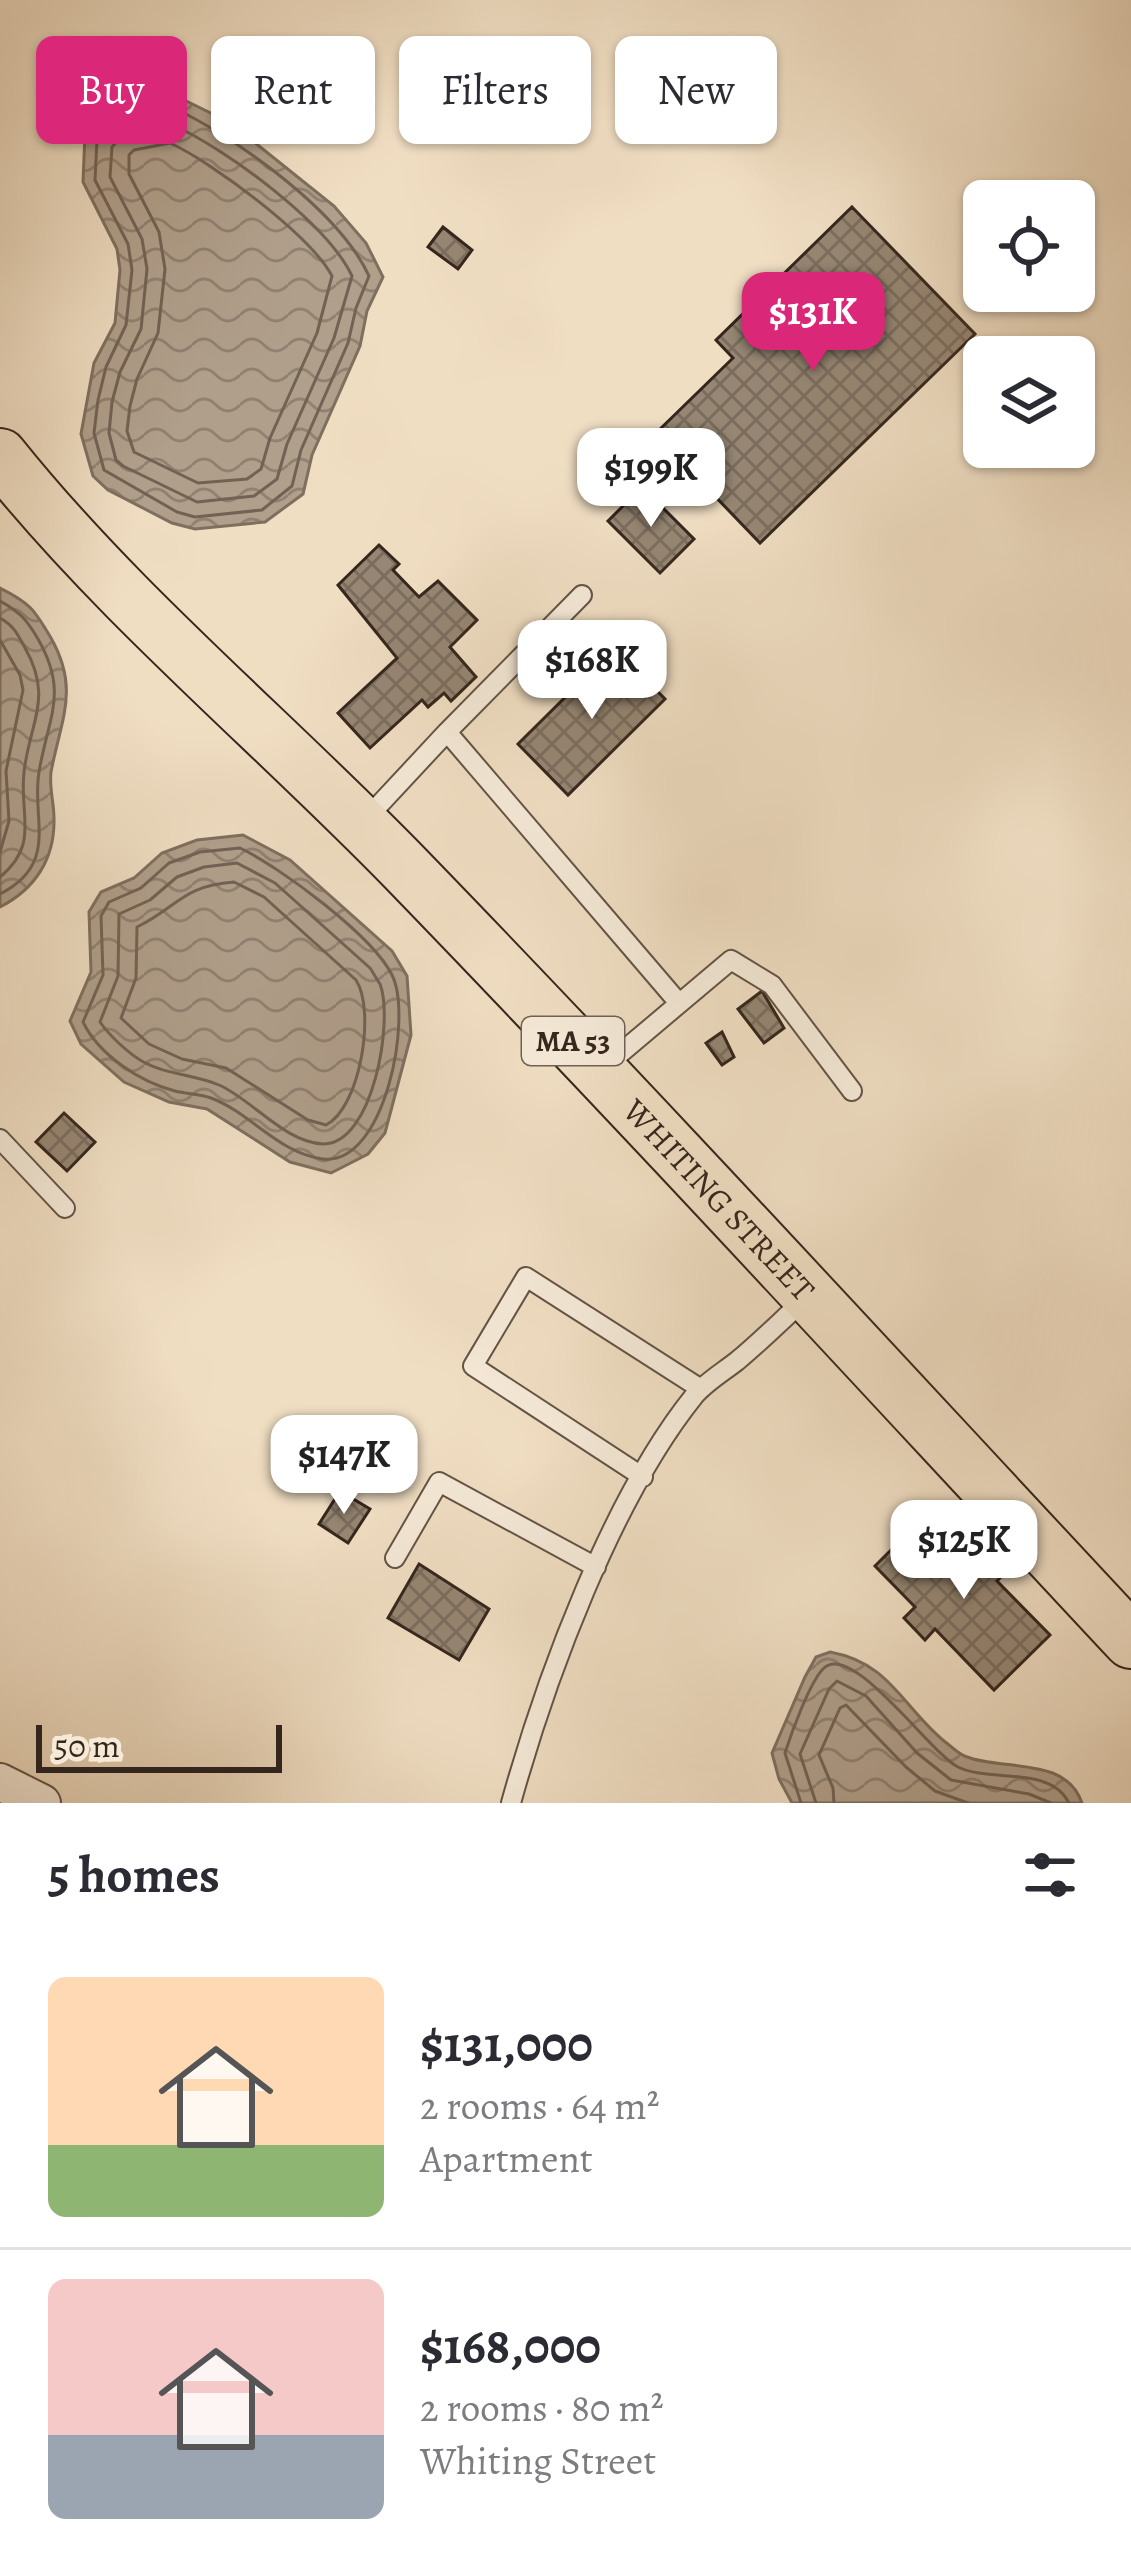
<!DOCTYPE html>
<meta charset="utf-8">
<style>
:root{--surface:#fff;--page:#f7f7f7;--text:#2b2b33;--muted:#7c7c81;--line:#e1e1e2;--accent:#db2777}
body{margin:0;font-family:Alegreya,serif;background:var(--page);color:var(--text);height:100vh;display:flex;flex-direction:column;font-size:45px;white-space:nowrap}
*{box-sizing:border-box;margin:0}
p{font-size:39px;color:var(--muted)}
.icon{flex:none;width:66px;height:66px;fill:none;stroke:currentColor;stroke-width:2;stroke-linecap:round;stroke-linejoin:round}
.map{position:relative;height:1803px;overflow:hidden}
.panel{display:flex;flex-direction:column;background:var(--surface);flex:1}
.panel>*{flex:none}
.banner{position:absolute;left:36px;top:36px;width:1059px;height:108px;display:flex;gap:24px}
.tools{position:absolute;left:963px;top:180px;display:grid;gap:24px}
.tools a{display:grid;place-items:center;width:132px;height:132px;border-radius:18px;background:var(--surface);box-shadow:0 3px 9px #0004;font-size:60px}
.scale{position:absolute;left:36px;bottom:30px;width:246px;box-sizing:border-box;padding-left:12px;border:6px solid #35261d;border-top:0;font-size:33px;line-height:42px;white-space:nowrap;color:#35261d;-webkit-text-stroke:9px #f5ead8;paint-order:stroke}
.price{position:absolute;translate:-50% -102px;padding:0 27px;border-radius:24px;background:#fff;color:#222;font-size:39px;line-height:78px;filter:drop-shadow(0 3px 6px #0008)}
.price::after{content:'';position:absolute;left:50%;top:72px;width:36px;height:27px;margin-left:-18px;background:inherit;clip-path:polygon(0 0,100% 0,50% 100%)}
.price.selected{background:var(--accent);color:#fff}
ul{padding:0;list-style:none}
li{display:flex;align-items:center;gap:36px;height:300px;padding:0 48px}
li+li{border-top:3px solid var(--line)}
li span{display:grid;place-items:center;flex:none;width:336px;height:240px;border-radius:18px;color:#555}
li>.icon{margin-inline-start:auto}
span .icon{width:144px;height:144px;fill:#fffc;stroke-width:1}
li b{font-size:51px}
h2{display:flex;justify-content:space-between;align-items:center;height:144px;padding:0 48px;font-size:51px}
.tag{padding:0 42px;border-radius:18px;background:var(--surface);box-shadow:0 3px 9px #0004;font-size:42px;line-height:108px}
.tag.selected{background:var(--accent);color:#fff}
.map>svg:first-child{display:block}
</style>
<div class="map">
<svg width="1131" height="1803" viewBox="0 0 1131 1803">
<defs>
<pattern id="water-waves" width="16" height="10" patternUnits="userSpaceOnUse" patternTransform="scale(3)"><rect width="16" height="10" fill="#b09f8b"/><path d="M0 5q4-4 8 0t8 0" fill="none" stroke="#908171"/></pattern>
<pattern id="building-cross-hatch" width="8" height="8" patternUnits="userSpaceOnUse" patternTransform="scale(3)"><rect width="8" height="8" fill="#968673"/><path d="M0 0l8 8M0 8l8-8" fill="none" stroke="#7b6d5e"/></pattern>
</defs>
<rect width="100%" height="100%" fill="#f0dec3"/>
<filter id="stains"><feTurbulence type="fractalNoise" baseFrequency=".00167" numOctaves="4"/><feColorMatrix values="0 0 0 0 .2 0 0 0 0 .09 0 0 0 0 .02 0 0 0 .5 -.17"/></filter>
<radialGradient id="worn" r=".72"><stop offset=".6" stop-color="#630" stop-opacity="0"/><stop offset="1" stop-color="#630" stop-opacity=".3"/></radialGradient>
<path fill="url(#water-waves)" stroke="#7f6f5f" stroke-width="3" d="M176 96 229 122 334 206 366 243 383 277 367 311 360 346 312 455 303 494 265 522 195 529 172 523 108 490 93 476 81 434 94 363 115 323 120 270 117 249 83 182 85 134 110 109Z
M0 588C30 603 34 609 51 638 80 689 61 719 51 772 49 787 54 803 54 818 55 859 35 889 0 907Z
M243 835 290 860 392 951 407 976 411 1035 385 1133 368 1154 331 1173 290 1162 207 1109 169 1102 124 1082 81 1044 70 1021 91 972 89 912 101 892 134 878 162 853 197 840Z
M830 1652C890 1663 901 1705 944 1741 951 1746 959 1755 967 1757 1004 1771 1066 1756 1082 1803H792L779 1779 772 1753 805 1677 816 1657Z"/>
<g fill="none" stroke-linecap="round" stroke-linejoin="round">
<path stroke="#726254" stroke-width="3" d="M176 109C239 140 339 211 369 276L356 308 348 343 301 450 292 486 262 510 195 517 177 512 104 470 94 433 98 400 106 367 126 325 132 270 128 244 95 180 97 140 117 120Z
M173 125C226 149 327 223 352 276L334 338 287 444 277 479 254 496 197 502 123 466 116 460 109 433 112 402 120 372 141 329 147 269 142 239 110 177 112 147 124 134Z
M170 143C212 162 311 236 332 276L317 333 270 438 261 469 247 479 198 483 134 452 127 431 130 406 137 379 158 333 165 269 159 232 129 174V155L134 150Z
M0 601C20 612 27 620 38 639 69 693 48 717 39 772 31 819 60 863 0 894
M0 618C13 625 17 633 24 646 54 698 30 720 24 772 19 815 40 844 0 877
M0 640 20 675 23 690 6 771 9 821 0 852
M240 848C280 867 373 936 392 975 413 1017 385 1166 323 1159 278 1153 251 1113 211 1098 200 1094 187 1094 175 1091 140 1082 99 1055 83 1022L103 975 101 916 109 902 141 888 169 863 200 852Z
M237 863 275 883 370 968C371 969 379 983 380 984 394 1020 373 1145 323 1144 284 1142 253 1100 219 1085 193 1074 165 1075 140 1060 126 1051 109 1035 100 1022L118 976 119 914 150 900 177 877 204 867Z
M234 882 264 897 356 980C376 1011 360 1108 326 1125L308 1120 226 1068 182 1059 149 1044 121 1018 136 978 137 927C179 906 182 886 234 882Z
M801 1803 785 1753C791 1734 810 1681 824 1668 852 1641 931 1754 958 1767 990 1783 1050 1765 1069 1803
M816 1803 800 1754 829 1689 837 1681 866 1696 917 1753 951 1780 1029 1794 1051 1803
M834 1803 833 1788 819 1755 840 1708 846 1705 906 1767 935 1791 968 1803"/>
</g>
<path fill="url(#building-cross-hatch)" stroke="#35261d" stroke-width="3" d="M852 207 975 334 760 543 655 434 733 358 716 340Z
M443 227 472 250 458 269 428 247Z
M642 487 694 539 660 573 608 521Z
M379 545 399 564 393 570 419 597 438 581 477 620 450 647 476 677 451 701 444 693 428 707 422 700 370 748 338 713 397 658 338 585Z
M615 648 665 699 568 795 518 744Z
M762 991 784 1028 764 1043 738 1009Z
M722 1032 734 1057 722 1065 706 1043Z
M64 1113 95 1142 67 1171 36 1142Z
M340 1491 370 1509 348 1543 319 1524Z
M943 1518 970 1545 974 1541 1005 1573 997 1581 1050 1635 994 1690 935 1629 925 1640 904 1618 915 1607 875 1566 898 1543 908 1553Z
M419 1564 489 1609 459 1660 388 1618Z"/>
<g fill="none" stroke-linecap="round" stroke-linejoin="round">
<defs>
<path id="service" d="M447 732 582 595
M365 820 447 732 678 1002
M604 1067 731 960 772 985 852 1091
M0 1139 65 1208
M643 1477 473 1366 526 1277 701 1389
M395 1558 439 1482 596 1567
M511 1803C546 1677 612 1498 694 1396 706 1382 723 1372 737 1361 760 1342 782 1320 804 1300"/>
<path id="minor" d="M0 1782 42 1803"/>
<g id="primary">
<path id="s1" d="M0 456C120 606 272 731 406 869 652 1123 890 1383 1131 1641"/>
</g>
</defs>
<use href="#service" stroke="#645446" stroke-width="22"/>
<use href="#minor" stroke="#645446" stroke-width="40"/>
<use href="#primary" stroke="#35261d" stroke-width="58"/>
<use href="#service" stroke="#f5ead8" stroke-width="18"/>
<use href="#minor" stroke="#f5ead8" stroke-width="36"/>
<use href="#primary" stroke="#f0dec3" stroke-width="54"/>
</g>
<g text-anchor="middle" stroke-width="10" stroke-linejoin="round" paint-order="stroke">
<rect fill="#f5ead8" stroke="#6f6155" stroke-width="3" x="522" y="1017" width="102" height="48" rx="9"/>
<g font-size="30" font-weight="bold" fill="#35261d">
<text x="573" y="1051">MA 53</text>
</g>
<g font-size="33" fill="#35261d" stroke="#f5ead8">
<text dy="12" stroke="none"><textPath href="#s1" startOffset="1035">WHITING STREET</textPath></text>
</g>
</g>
<rect width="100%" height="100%" filter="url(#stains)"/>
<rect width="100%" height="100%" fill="url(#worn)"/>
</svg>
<div class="tools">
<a><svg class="icon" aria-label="locate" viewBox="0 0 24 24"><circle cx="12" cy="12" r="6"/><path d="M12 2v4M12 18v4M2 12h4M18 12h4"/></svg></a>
<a><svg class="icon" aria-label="layers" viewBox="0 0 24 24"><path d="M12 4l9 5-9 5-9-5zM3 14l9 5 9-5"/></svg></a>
</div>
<div class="scale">50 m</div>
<b class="price selected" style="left:813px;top:374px">$131K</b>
<b class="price" style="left:651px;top:530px">$199K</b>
<b class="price" style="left:592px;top:722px">$168K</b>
<b class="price" style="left:344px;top:1517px">$147K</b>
<b class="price" style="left:964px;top:1602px">$125K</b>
<div class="banner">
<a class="tag selected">Buy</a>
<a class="tag">Rent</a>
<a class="tag">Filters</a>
<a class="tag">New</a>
</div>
</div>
<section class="panel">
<h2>5 homes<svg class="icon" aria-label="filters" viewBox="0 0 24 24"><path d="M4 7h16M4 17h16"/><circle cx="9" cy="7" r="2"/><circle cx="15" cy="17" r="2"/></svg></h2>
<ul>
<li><span style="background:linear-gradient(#ffd9b3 70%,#8fb573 0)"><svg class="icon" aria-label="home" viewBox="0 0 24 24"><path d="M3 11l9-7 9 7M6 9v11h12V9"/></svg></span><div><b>$131,000</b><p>2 rooms · 64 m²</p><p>Apartment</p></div></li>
<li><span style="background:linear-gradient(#f6c9c9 65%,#9aa5b1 0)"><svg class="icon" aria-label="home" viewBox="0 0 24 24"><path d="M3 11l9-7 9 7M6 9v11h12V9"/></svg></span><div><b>$168,000</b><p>2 rooms · 80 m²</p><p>Whiting Street</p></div></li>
</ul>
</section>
